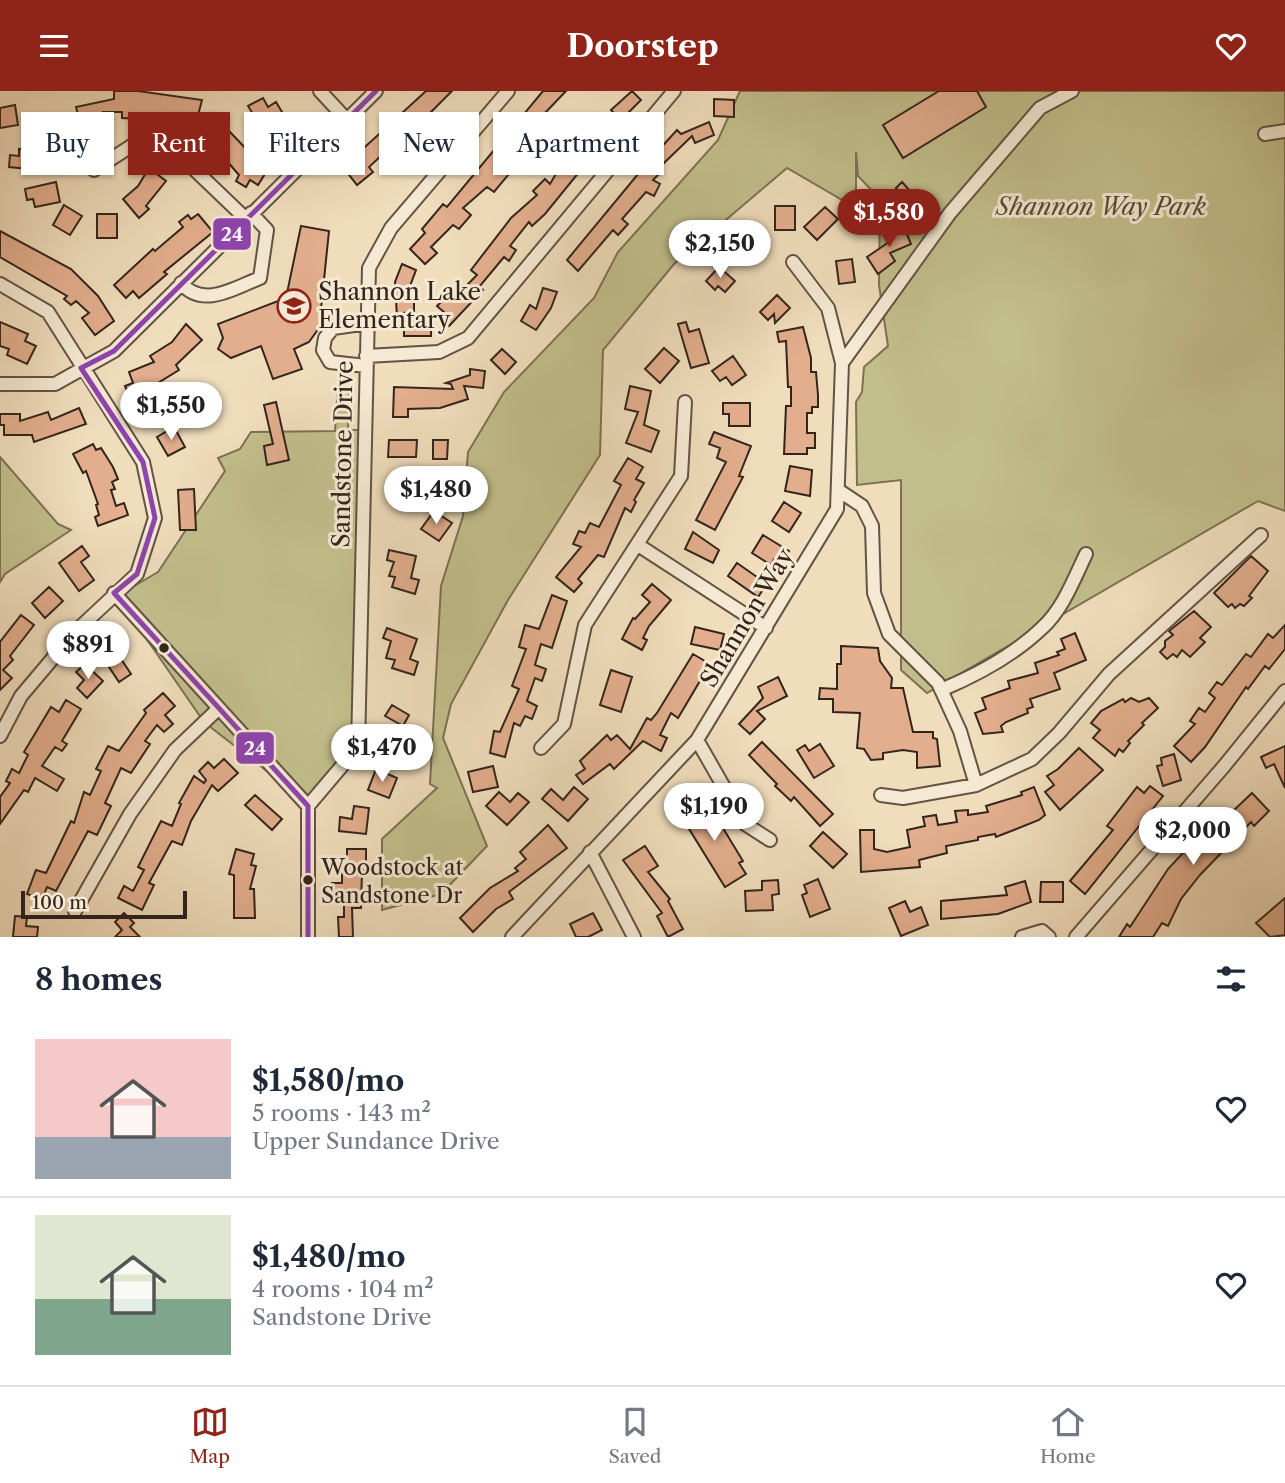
<!DOCTYPE html>
<meta charset="utf-8">
<style>
:root{--surface:#fff;--page:#f2f2f3;--text:#1f2937;--muted:#747a83;--line:#e0e1e3;--accent:#8f2418}
body{margin:0;font-family:"Libre Caslon Text",serif;background:var(--page);color:var(--text);height:100vh;display:flex;flex-direction:column;font-size:26px;white-space:nowrap}
*{box-sizing:border-box;margin:0}
p{font-size:23px;color:var(--muted)}
.icon{flex:none;width:38px;height:38px;fill:none;stroke:currentColor;stroke-width:2;stroke-linecap:round;stroke-linejoin:round}
.map{position:relative;height:846px;overflow:hidden}
.drawer{display:flex;flex-direction:column;background:var(--surface);flex:1}
.drawer>*{flex:none}
.banner{position:absolute;left:21px;top:21px;width:700px;height:63px;display:flex;gap:14px}
.scale{position:absolute;left:21px;bottom:18px;width:166px;box-sizing:border-box;padding-left:7px;border:4px solid #34251c;border-top:0;font-size:19px;line-height:24px;white-space:nowrap;color:#34251c;-webkit-text-stroke:5px #f5e9d3;paint-order:stroke}
.price{position:absolute;translate:-50% -60px;padding:0 16px;border-radius:24px;background:#fff;color:#222;font-size:23px;line-height:46px;filter:drop-shadow(0 2px 4px #0008)}
.price::after{content:'';position:absolute;left:50%;top:42px;width:21px;height:16px;margin-left:-10px;background:inherit;clip-path:polygon(0 0,100% 0,50% 100%)}
.price.active{background:var(--accent);color:#fff}
ul{padding:0;list-style:none}
li{display:flex;align-items:center;gap:21px;height:175px;padding:0 35px}
li+li{border-top:2px solid var(--line)}
li span{display:grid;place-items:center;flex:none;width:196px;height:140px;border-radius:0px;color:#555}
li>.icon{margin-inline-start:auto}
span .icon{width:84px;height:84px;fill:#fffc;stroke-width:1}
li b{font-size:30px}
h2{display:flex;justify-content:space-between;align-items:center;height:84px;padding:0 35px;font-size:30px}
.chip{padding:0 24px;border-radius:0px;background:var(--surface);box-shadow:0 2px 5px #0004;font-size:24px;line-height:63px}
.chip.active{background:var(--accent);color:#fff}
header{display:flex;justify-content:space-between;align-items:center;height:91px;padding:0 35px;background:var(--accent);color:#fff;font-size:32px;font-weight:700}
.tabs{display:flex;justify-content:space-around;align-items:center;height:98px;border-top:2px solid var(--line);background:var(--surface);font-size:19px;color:var(--muted)}
.tabs a{display:grid;justify-items:center;gap:4px}
.tabs .active{color:var(--accent)}
.map>svg:first-child{display:block}
</style>
<header><svg class="icon" aria-label="menu" viewBox="0 0 24 24"><path d="M4 6h16M4 12h16M4 18h16"/></svg>Doorstep<svg class="icon" aria-label="heart" viewBox="0 0 24 24"><path d="M12 20l-8-8c-3-5 5-10 8-4 3-6 11-1 8 4z"/></svg></header>
<div class="map">
<svg width="1285" height="846" viewBox="0 0 1285 846">
<rect width="100%" height="100%" fill="#f0ddbc"/>
<filter id="stains"><feTurbulence type="fractalNoise" baseFrequency=".00286" numOctaves="4"/><feColorMatrix values="0 0 0 0 .2 0 0 0 0 .09 0 0 0 0 .02 0 0 0 .5 -.17"/></filter>
<radialGradient id="worn" r=".72"><stop offset=".6" stop-color="#630" stop-opacity="0"/><stop offset="1" stop-color="#630" stop-opacity=".3"/></radialGradient>
<path fill="#c2be8b" stroke="#7b7254" stroke-width="2" d="M740 0H1285V420L1258 410 927 602 901 579V389L857 394 856 311 862 301 864 276 888 255 879 194 880 108 858 85 856 61V117L787 77 674 173 603 259 600 364 508 509 451 613 443 647 487 755 441 803 382 819V748L437 697 430 693 441 495 463 425 468 361 504 301 594 207 618 161 718 49Z
M339 278 350 281 348 339H366L355 645 313 716 204 631 117 505 158 481 225 380 218 367 240 358 251 341 335 340Z
M0 366 58 433 71 439 5 483 0 491Z"/>
<path fill="#e2ae8d" stroke="#34251c" stroke-width="2" d="M114 0H138L202 9 196 32 164 24V29L122 27V21H103L107 41 93 44 91 34 81 37 76 16 114 8Z
M426 0H452L418 34 416 32 369 76 373 81 357 94 343 76Z
M543 0H566L545 22 554 29 494 101 487 96 463 117 471 124 459 138 453 134 431 156 437 162 425 173 410 158 425 142 422 138 443 113 447 116Z
M632 0 641 9 621 29 611 19Z
M939 0H977L986 16 903 67 883 34Z
M263 7 268 16 276 11 282 21 259 33 248 15Z
M714 8 734 9V26L714 25Z
M15 14 18 34 0 37V17Z
M212 22 250 62 247 65 268 78 258 94 250 89 246 96 236 90 239 84 226 69 221 73 213 64 215 62 197 47 204 39 200 36Z
M290 30 308 43 294 58 278 44Z
M49 31 69 41 64 61 52 55 49 80 9 76 10 64 19 65V58L35 60Z
M709 31 714 44 695 52 692 45 664 72 655 63 677 39 681 43Z
M599 33 611 42 545 123 532 135 529 131 510 155 516 159 509 170 504 166 479 196 483 199 449 235 440 226 445 222 437 215 448 204 453 208 477 184 471 179 511 127 537 104 533 100 545 88 550 93 563 71 567 73Z
M648 71 661 81 653 89 660 93 654 105 646 101 622 128 628 133 618 144 613 139 578 180 567 169Z
M149 77 166 90 146 115 149 118 139 127 123 108 138 95Z
M56 91 60 111 35 116 33 108 27 109 25 98Z
M902 91 918 109 910 115 915 121 907 129 891 110 900 102 896 97Z
M64 114 82 125 70 144 53 134Z
M775 115H795V139H775Z
M825 116 838 128 817 149 804 136Z
M97 123H117V147H97Z
M198 123 213 141 164 181 167 183 139 207 133 200 126 207 114 194 153 158 155 160 183 136 179 131 188 124 191 128Z
M903 134 911 153 890 162 895 170 878 183 867 166 889 151 885 141Z
M301 135 329 140 319 237 309 251 294 258 302 278 273 288 261 255 231 267 218 258 223 247 218 233 286 207Z
M752 137 753 154H760V165L726 168 725 152 733 151 732 138Z
M0 140 71 178 98 205 114 230 95 244 82 227 89 222 76 210 71 214 64 208 67 205 0 166Z
M852 168 855 191 839 193 836 170Z
M402 173 416 179 407 203H414V231H431V245H404V222L397 226 395 191Z
M719 176 735 190 725 201 718 195 715 199 706 190Z
M543 197 557 201 551 217 536 239 521 230 530 214 536 218Z
M777 204 790 217 775 232 774 223 768 229 760 221Z
M0 231 28 243 25 250 36 255 27 273 7 264 9 258 0 255Z
M686 231 689 241 699 238 709 272 691 277 678 233Z
M186 233 202 249 176 274 179 279 150 297 152 303 132 311 125 295 133 292 129 281 154 271 150 265 172 251Z
M803 236 811 267V281H816L818 304V316H812V322H807V342H815V357H807V363H784L786 315H791V296H788L786 250 779 251 777 241Z
M664 257 679 270 660 292 645 278Z
M502 258 516 271 505 283 491 269Z
M733 265 746 284 732 294 726 286 720 290 712 280Z
M470 278 485 280 483 297 464 295 468 308 440 317 408 318V326H393L394 296 453 298 451 293 446 292 470 284Z
M630 295 651 300 644 334 659 340 651 361 626 352 638 321 625 318Z
M276 311 289 369 267 374 264 355 273 353 264 314Z
M723 312H750V335H729V323H723Z
M79 317 86 333 34 351 32 344H4V334H0V323H20V330L48 321 51 329Z
M174 336 185 356 168 365 157 346Z
M714 341 751 355 739 385 743 386 715 439 696 429 726 371 717 367 720 357 709 353Z
M389 349H417L416 366H388Z
M433 349H448L447 368H433Z
M93 353 96 359 101 357 113 376 118 388 112 391 115 398 111 399 116 415 124 412 128 424 98 435 95 426 99 424 96 414 98 413 86 380 83 382 73 363Z
M628 367 643 376 636 388 644 392 634 409 636 411 631 421 625 417 604 466 598 464 578 488 582 492 574 501 556 486 581 456 573 453 579 440 585 442 590 432 599 436 621 394 614 390Z
M790 375 812 379 810 405 785 400Z
M194 398 196 439H180L178 399Z
M784 411 801 422 789 441 772 430Z
M434 420 452 432 439 450 421 438Z
M693 441 719 459 713 472 685 458Z
M763 444 789 460 782 472 774 468 771 474 752 462Z
M82 455 89 465 81 471 94 489 79 500 59 472Z
M389 459 416 465 411 487 419 489 415 503 392 496 395 486 389 485 394 471 387 469Z
M1251 465 1268 480 1249 505 1252 507 1244 515 1240 513 1235 517 1232 513 1228 516 1214 502Z
M737 472 767 493 758 506 728 485Z
M652 493 671 509 649 535 643 547 647 549 642 559 622 548 633 527 635 528 650 511 642 504Z
M49 496 63 510 45 527 32 512Z
M552 504 567 510 552 557 541 553 535 574 546 578 542 590 535 587 527 610 537 615 532 628 525 625 520 635 514 632 505 666 490 662 494 640 500 641 519 598 512 595 526 558 519 556 525 534 539 538Z
M1194 520 1211 536 1200 547 1205 551 1190 566 1182 559 1177 566 1173 563 1167 568 1160 561 1165 556V550L1173 544 1169 540Z
M21 524 34 534 10 565 13 569 3 579 12 587 0 599V551Z
M1285 534V558L1269 578 1265 575 1248 598 1246 596 1205 656 1191 671 1174 655 1195 633 1190 630 1199 617 1205 621 1215 607 1209 602 1217 591 1222 594 1246 563 1251 566 1268 543 1273 547Z
M695 536 724 543 720 559 691 553Z
M387 537 417 548 410 568 418 571 414 584 392 577 395 569 386 567 391 550 383 547Z
M1075 542 1086 569 1054 582 1060 598 1030 608 1033 616 1027 618 1028 622 1006 631 1001 635 1003 641 983 643 975 622 986 618 982 607 1010 597 1008 590 1038 582 1035 572 1059 564 1057 561 1065 558 1061 548Z
M109 550 131 583 119 591 97 558Z
M841 555 878 557 880 570 892 587 891 597H903L913 641H933V647L937 648 940 675 917 677V661L903 659 883 662V668L871 669 864 658 857 657 860 622 833 621V608H819L820 597 837 598V573H841Z
M693 563 710 573 678 627 671 622 660 644 667 647 661 660 643 650 614 678 610 673 583 693 576 684 585 678 580 670 607 644 611 649 617 644 630 658 647 627 651 629 657 622Z
M85 573 103 590 87 607 77 597 84 589 76 581Z
M611 579 632 586 621 621 600 614Z
M778 586 787 605 757 620 765 628 750 643 739 633 763 607 758 596Z
M163 602 175 615 165 624 173 633 164 641 157 634 145 650 150 653 131 682 121 677 105 712 111 715 97 744 88 740 56 800 47 796 42 809 27 803 36 779 46 782 71 730 74 732 84 701 90 704 101 680 96 678 108 655 119 660 146 622 144 619Z
M1131 607 1139 611 1149 607 1158 617 1142 632 1144 634 1128 650 1130 652 1123 661 1119 658 1115 665 1093 647 1100 639 1091 632 1101 620 1123 608 1125 611Z
M66 609 81 618 62 650 67 653 62 660 55 656 42 675 64 688 57 700 35 687 28 701 24 699 0 733V706L10 692 6 690 12 678 19 682 28 664 24 661 51 616 59 621Z
M392 614 409 624 403 635 385 625Z
M762 651 833 723 820 735 794 706 791 710 775 695 777 693 749 664Z
M820 653 834 675 814 687 797 659 805 654 809 660Z
M1285 655V697L1274 673 1266 677 1261 666Z
M1079 657 1103 679 1060 719 1045 701 1054 694 1047 685 1058 678Z
M1174 663 1181 689 1163 695 1157 675 1162 674 1161 667Z
M224 668 238 682 218 700 212 694 191 730 182 754 172 750 149 792 154 794 142 819 118 807 124 795 133 800 144 779 138 776 161 730 172 735 181 713 179 712 194 685 204 692 206 689 199 680 208 671 214 677Z
M493 675 498 696 473 701 468 681Z
M376 678 397 687 389 707 368 699Z
M1150 695 1163 705 1085 803 1070 790 1113 739 1107 735 1137 696 1144 702Z
M574 696 588 708 568 730 542 708 551 698 563 709Z
M1034 696 1045 724 1039 729 996 746 995 743 978 746V749L946 755 947 762 919 769 920 776 861 781 860 739H874V758L887 761 910 756 907 739 925 735 923 726 936 724 938 734 957 731 955 720 968 719V724L988 721 986 715 1022 704 1021 701Z
M499 701 510 711 518 702 529 711 507 734 486 715Z
M1252 702 1269 720 1254 735 1251 731 1200 784 1181 808 1168 835 1162 832 1153 846H1119L1127 833 1130 836 1168 778 1206 737 1218 724 1223 729 1231 722Z
M255 704 282 728 272 739 245 714Z
M694 711 699 720 709 714 743 770 739 772 746 783 725 796 678 720Z
M354 715 369 717 366 743 339 740 340 726 352 728Z
M548 734 567 757 509 801 513 808 496 818 473 841 460 827 490 797 518 780 515 777 526 768 520 761Z
M823 741 847 763 833 777 810 755Z
M645 755 658 775 648 781 670 808 668 810 683 838 668 846 657 825 662 822 623 769Z
M236 758 254 763 251 774 256 775 250 798H254L255 827H234V784L229 783Z
M347 758H366V779H362L361 817H352L353 846H339L338 826H344V804H332V792H342V768H347Z
M818 788 830 818 810 826 802 804 807 802 804 794Z
M778 789 779 803 772 804 773 819 746 820 745 800 762 799V790Z
M1025 790 1031 811 998 823 941 828V810L1007 804 1005 796Z
M1041 791H1063V811H1040Z
M1285 807V844L1270 846 1256 832Z
M905 810 910 821 921 816 928 834 901 845 889 817Z
M124 822 134 832 130 836 140 846H115L122 839 115 831Z
M593 822 602 839 588 846H576L570 833Z
M15 825 27 826 26 835 38 836 37 846H13Z"/>
<g fill="none" stroke-linecap="round" stroke-linejoin="round">
<defs>
<path id="minor" d="M320 0 346 28
M1265 43 1285 40
M94 79 136 52 171 56 245 127
M181 192C203 218 234 197 260 187L267 139 251 122
M0 193 48 221 143 371 155 427 137 483 75 541 21 605 0 645
M366 265 439 261 468 247 674 0
M842 272 950 122 1040 17 1072 0
M366 275 330 271 323 259 325 247 333 237 368 232
M0 293H55L114 260 376 0
M838 399 862 415 872 435 874 502 889 543 938 592 960 640 976 694
M638 454 766 537
M114 502 308 715V846
M941 599C977 584 1014 564 1042 537 1063 518 1074 488 1086 463
M697 649 745 733 770 749
M541 657 564 633 585 534 681 385 685 311
M881 704 903 707 976 694 1032 668 1059 642 1109 583 1261 444
M308 715 358 656 369 177 391 137 508 0
M590 761 634 846
M75 820 130 723 175 659 218 618
M512 846 697 649 837 418 842 272 828 217 793 171
M1022 846 1042 840 1049 846
M1076 846 1225 674 1285 600"/>
</defs>
<use href="#minor" stroke="#635344" stroke-width="16"/>
<use href="#minor" stroke="#f5e9d3" stroke-width="12"/>
<defs>
<path id="bus-1" d="M81 277 114 260 376 0
M81 277 143 371 155 427 137 483 114 502
M114 502 308 715V846"/>
</defs>
<use href="#bus-1" stroke="#f5e9d3" stroke-width="10"/>
<use href="#bus-1" stroke="#8e44ad" stroke-width="5"/>
</g>
<defs>
<symbol id="school-ring" viewBox="-11 -11 22 22"><circle r="9.5" fill="#f5e9d3" stroke="#8f2418" stroke-width="1.5"/><path d="M0-5L7-2L0 1L-7-2ZM-4 1L0 2.5L4 1V4Q0 6-4 4Z" fill="#8f2418"/></symbol>
</defs>
<g fill-rule="evenodd">
<use href="#school-ring" x="275" y="196" width="38" height="38"/>
</g>
<g fill="#34251c" stroke="#f5e9d3" stroke-width="2.5">
<circle cx="164" cy="557" r="6"/>
<circle cx="308" cy="789" r="6"/>
</g>
<g text-anchor="middle" stroke-width="6" stroke-linejoin="round" paint-order="stroke">
<g font-size="22" fill="#34251c" stroke="#f5e9d3" text-anchor="start">
<text x="321" y="784">Woodstock at<tspan x="321" dy="28">Sandstone Dr</tspan></text>
</g>
<g font-size="24" font-style="italic" fill="#584b38" stroke="#f5e9d3">
<text x="1101" y="124">Shannon Way Park</text>
</g>
<g font-size="24" fill="#34251c" stroke="#f5e9d3" text-anchor="start">
<text x="318" y="209">Shannon Lake<tspan x="318" dy="28">Elementary</tspan></text>
</g>
<g font-size="24" fill="#34251c" stroke="#f5e9d3">
<text transform="translate(343 363) rotate(-89)" y="8">Sandstone Drive</text>
<text transform="translate(747 527) rotate(-59)" y="8">Shannon Way</text>
</g>
</g>
<g stroke="#f5e9d3" stroke-width="2.5">
<rect x="212" y="126" width="40" height="34" rx="7" fill="#8e44ad"/>
<rect x="235" y="640" width="40" height="34" rx="7" fill="#8e44ad"/>
</g>
<g font-size="19" text-anchor="middle" font-weight="bold" fill="#fff">
<text x="232" y="150">24</text>
<text x="255" y="664">24</text>
</g>
<rect width="100%" height="100%" filter="url(#stains)"/>
<rect width="100%" height="100%" fill="url(#worn)"/>
</svg>
<div class="scale">100 m</div>
<b class="price active" style="left:889px;top:158px">$1,580</b>
<b class="price" style="left:720px;top:189px">$2,150</b>
<b class="price" style="left:171px;top:351px">$1,550</b>
<b class="price" style="left:436px;top:435px">$1,480</b>
<b class="price" style="left:88px;top:590px">$891</b>
<b class="price" style="left:382px;top:693px">$1,470</b>
<b class="price" style="left:714px;top:752px">$1,190</b>
<b class="price" style="left:1193px;top:776px">$2,000</b>
<div class="banner">
<a class="chip">Buy</a>
<a class="chip active">Rent</a>
<a class="chip">Filters</a>
<a class="chip">New</a>
<a class="chip">Apartment</a>
</div>
</div>
<section class="drawer">
<h2>8 homes<svg class="icon" aria-label="filters" viewBox="0 0 24 24"><path d="M4 7h16M4 17h16"/><circle cx="9" cy="7" r="2"/><circle cx="15" cy="17" r="2"/></svg></h2>
<ul>
<li><span style="background:linear-gradient(#f6c9c9 70%,#9aa5b1 0)"><svg class="icon" aria-label="home" viewBox="0 0 24 24"><path d="M3 11l9-7 9 7M6 9v11h12V9"/></svg></span><div><b>$1,580/mo</b><p>5 rooms · 143 m²</p><p>Upper Sundance Drive</p></div><svg class="icon" aria-label="heart" viewBox="0 0 24 24"><path d="M12 20l-8-8c-3-5 5-10 8-4 3-6 11-1 8 4z"/></svg></li>
<li><span style="background:linear-gradient(#dfe7d0 60%,#7fa58c 0)"><svg class="icon" aria-label="home" viewBox="0 0 24 24"><path d="M3 11l9-7 9 7M6 9v11h12V9"/></svg></span><div><b>$1,480/mo</b><p>4 rooms · 104 m²</p><p>Sandstone Drive</p></div><svg class="icon" aria-label="heart" viewBox="0 0 24 24"><path d="M12 20l-8-8c-3-5 5-10 8-4 3-6 11-1 8 4z"/></svg></li>
</ul>
</section>
<nav class="tabs">
<a class="active"><svg class="icon" aria-label="map" viewBox="0 0 24 24"><path d="M3 6l6-2 6 2 6-2v14l-6 2-6-2-6 2zM9 4v14M15 6v14"/></svg>Map</a>
<a><svg class="icon" aria-label="saved" viewBox="0 0 24 24"><path d="M7 4h10v16l-5-4-5 4z"/></svg>Saved</a>
<a><svg class="icon" aria-label="home" viewBox="0 0 24 24"><path d="M3 11l9-7 9 7M6 9v11h12V9"/></svg>Home</a>
</nav>
